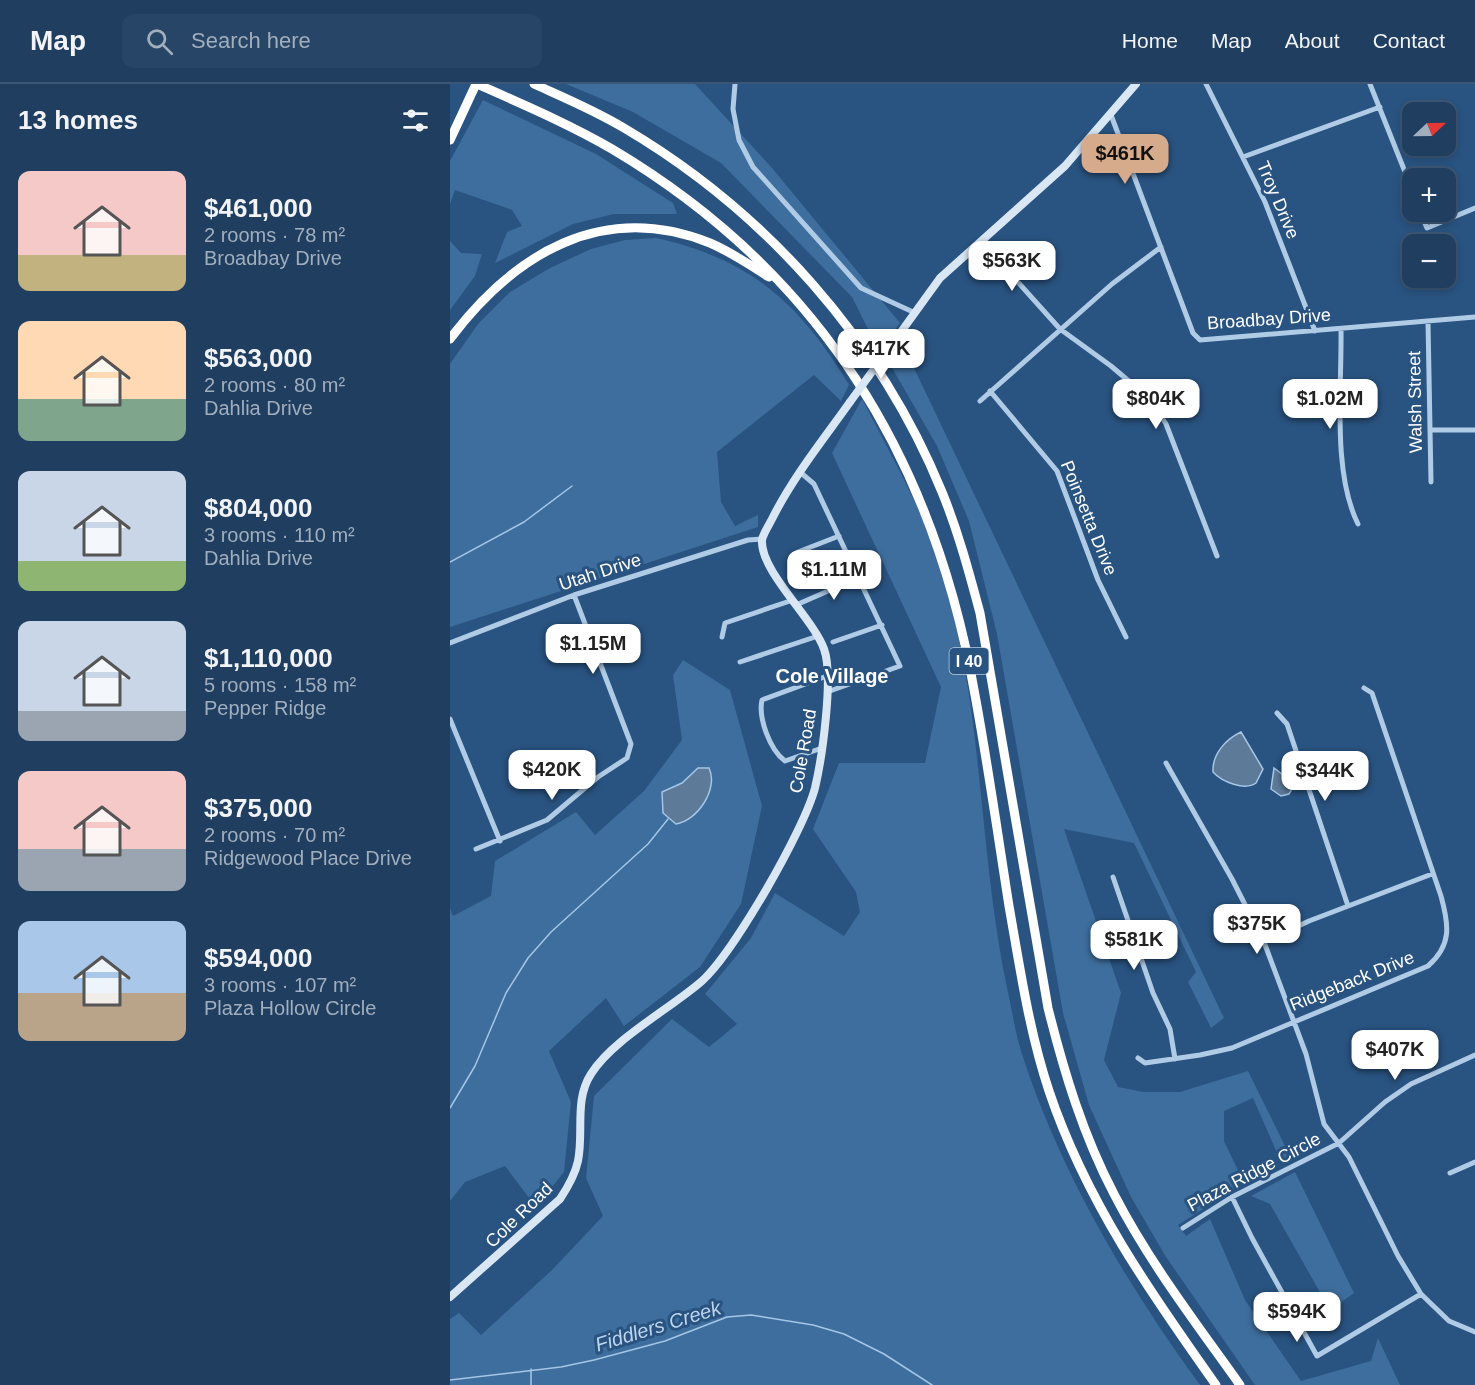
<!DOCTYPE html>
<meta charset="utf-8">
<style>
:root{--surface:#1f3e60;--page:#274566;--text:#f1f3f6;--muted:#a1aebd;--line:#3c5775;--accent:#d6ab8b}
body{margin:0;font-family:Helvetica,sans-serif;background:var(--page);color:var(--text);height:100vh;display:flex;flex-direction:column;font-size:22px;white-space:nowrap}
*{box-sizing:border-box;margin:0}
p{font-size:20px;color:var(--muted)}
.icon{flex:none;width:33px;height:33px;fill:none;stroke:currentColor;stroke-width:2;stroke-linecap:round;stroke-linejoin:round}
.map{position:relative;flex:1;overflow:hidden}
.sheet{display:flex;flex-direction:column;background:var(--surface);width:450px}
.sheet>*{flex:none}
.needle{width:39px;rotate:68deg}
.controls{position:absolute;left:952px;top:18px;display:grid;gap:12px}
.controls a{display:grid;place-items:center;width:54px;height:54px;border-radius:12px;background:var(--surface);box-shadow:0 3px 9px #0003,0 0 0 2px var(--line);font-size:30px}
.price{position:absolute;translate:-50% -51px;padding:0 14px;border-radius:12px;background:#fff;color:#222;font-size:20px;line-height:39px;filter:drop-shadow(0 2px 3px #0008)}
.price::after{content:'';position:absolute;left:50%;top:36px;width:18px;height:14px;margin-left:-9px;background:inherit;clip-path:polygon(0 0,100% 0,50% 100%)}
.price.selected{background:var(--accent);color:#111}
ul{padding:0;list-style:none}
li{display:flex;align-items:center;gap:18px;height:150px;padding:0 18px}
li span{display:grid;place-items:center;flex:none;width:168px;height:120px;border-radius:12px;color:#555}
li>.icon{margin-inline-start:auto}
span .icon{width:72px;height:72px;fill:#fffc;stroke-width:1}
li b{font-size:26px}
h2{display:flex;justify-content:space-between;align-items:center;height:72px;padding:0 18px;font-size:26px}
header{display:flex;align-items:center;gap:36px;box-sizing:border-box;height:84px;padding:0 30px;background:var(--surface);border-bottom:2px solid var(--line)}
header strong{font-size:28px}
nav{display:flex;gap:33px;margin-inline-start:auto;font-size:21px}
.search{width:420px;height:54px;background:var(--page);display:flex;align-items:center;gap:15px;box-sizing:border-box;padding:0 21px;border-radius:12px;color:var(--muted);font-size:22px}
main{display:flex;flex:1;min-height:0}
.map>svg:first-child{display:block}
</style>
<header>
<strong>Map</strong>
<div class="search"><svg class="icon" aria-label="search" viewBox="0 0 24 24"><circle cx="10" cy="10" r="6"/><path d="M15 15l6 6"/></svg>Search here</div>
<nav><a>Home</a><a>Map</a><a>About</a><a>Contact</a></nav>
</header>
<main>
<section class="sheet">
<h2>13 homes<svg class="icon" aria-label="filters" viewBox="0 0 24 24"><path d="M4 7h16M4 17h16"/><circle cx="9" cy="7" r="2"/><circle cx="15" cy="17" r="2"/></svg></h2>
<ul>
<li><span style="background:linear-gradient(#f6c9c9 70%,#c2b280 0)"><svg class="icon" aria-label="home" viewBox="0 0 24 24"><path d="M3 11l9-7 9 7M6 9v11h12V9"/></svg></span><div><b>$461,000</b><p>2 rooms · 78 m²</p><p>Broadbay Drive</p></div></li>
<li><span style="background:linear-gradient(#ffd9b3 65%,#7fa58c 0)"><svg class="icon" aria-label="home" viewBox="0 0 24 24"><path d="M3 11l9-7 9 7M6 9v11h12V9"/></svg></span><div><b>$563,000</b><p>2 rooms · 80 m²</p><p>Dahlia Drive</p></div></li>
<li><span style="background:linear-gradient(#c9d6e8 75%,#8fb573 0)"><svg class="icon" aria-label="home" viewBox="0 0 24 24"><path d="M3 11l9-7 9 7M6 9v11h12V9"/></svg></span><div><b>$804,000</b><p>3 rooms · 110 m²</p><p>Dahlia Drive</p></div></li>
<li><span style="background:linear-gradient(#c9d6e8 75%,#9aa5b1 0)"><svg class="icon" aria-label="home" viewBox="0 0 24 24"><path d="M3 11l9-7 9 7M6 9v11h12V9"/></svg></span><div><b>$1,110,000</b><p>5 rooms · 158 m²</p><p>Pepper Ridge</p></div></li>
<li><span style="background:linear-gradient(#f6c9c9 65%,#9aa5b1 0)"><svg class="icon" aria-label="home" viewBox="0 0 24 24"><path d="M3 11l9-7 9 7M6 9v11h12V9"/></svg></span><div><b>$375,000</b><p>2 rooms · 70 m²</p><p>Ridgewood Place Drive</p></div></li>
<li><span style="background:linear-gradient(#a9c7e8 60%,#b9a48a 0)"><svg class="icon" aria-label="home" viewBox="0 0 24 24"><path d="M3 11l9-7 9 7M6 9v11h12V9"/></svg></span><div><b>$594,000</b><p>3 rooms · 107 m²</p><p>Plaza Hollow Circle</p></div></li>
</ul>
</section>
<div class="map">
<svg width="1025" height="1301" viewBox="0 0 1025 1301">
<rect width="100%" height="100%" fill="#295380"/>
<path fill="#3e6e9d" d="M116 0H245L322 84 450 239 429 267 402 213 271 79 183 28Z
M33 16 146 70 223 119 227 130H164L123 140 45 179 57 148 72 142 62 126 5 106 0 120V77Z
M206 154C301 175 350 220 399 301L391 317 364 291 267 368 271 418 285 442 308 431V443L0 543V280L28 240 60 208 100 184 141 165 175 156Z
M0 157 11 169 32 170 25 192 0 226Z
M453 261 774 934 761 944 738 898 746 888 684 759 614 745 671 909 654 976 668 1003 693 1008H730L798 987 841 1074 831 1078 803 1014 774 1027V1057L794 1099 728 1141 736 1152 760 1135 795 1216 851 1297 921 1277 928 1254 950 1301H805L716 1173 681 1113 639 1021 613 929 547 550 519 437 487 362 437 275Z
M412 315C432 353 452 390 470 429 496 489 512 559 521 624 534 720 538 818 559 913 563 932 566 952 572 970 610 1088 677 1201 750 1301H0V1235L9 1229 31 1251 102 1186 153 1132 136 1094 144 1012 222 935 259 963 287 940 255 910 301 854 325 809 394 852 410 828 406 808 363 745 389 679H475L491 603 382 369Z
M233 576 280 606 312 722 291 820 250 883 174 942 156 914 99 967 121 1018 114 1088 86 1123 55 1082 15 1098 0 1117V824L3 832 41 812 45 777 126 728 145 751 194 707 232 656 223 591Z
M845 1088 904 1209 880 1226 820 1120 801 1112Z"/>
<path fill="#5d7a99" stroke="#a5c6e6" stroke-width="1.5" d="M791 648 813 685 806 699C795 707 772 698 763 688 762 670 776 655 791 648Z
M248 684H259C269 705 247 737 226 740L213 729 212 708 232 699Z
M824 684 837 694 842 705 839 710 831 712 821 705Z"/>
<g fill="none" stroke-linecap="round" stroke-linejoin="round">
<path stroke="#a5c6e6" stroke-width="1.5" d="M0 478 74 438 122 402
M0 1024 25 982 56 909 78 874 101 848 198 760 218 735
M0 1296 111 1283 144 1276 215 1257 277 1233 301 1231 363 1241 394 1250 434 1270 482 1301
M81 1301V1285"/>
<path stroke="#b0cbe5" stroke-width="5" d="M285 0 283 25 289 56 303 83 411 204 463 228
M756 0 815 118 865 247
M920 0 963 108
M661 31 743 249 750 256 1025 233
M793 73 930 23
M970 128 977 144 1025 124
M531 157 610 245 661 282 700 315 716 340 767 472
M978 238 981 398
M891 245C892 303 882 388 908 440
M540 307 607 387 648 496 676 553
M530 317 662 200 711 163
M980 346H1025
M350 388 364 400 450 582 377 608
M348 468 389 452
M346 521 410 493
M272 553 275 539 343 516
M383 558 432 541
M0 559 124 511 298 456 312 455
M290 578 368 552
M827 629 837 640 898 822
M0 635 50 757
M372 664 335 677C320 666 308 634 312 616L377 592
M716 679 782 795 814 858 856 970 874 1040 899 1073 948 1172 971 1210 999 1237 1025 1248
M26 765 97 736 148 693 177 674 181 660 124 511
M663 793 703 909 720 945 725 975
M814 858 859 837 982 790
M688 974 695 979 750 971 782 964 978 882C1002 861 999 841 991 812L922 609 914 604
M1000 1089 1025 1078
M782 1113 802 1154 867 1272 971 1210
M733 1144 782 1113 889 1059 935 1018 961 1000 1025 971"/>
<path stroke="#d9e7f5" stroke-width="8" d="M443 259 490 194 615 82 686 0
M0 1213 110 1115C118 1103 125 1091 128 1077 134 1048 124 1016 141 990 163 955 220 925 252 897 284 868 354 746 365 704 372 674 384 592 374 565 363 534 310 487 312 456 313 450 319 441 322 435 343 393 373 356 400 318"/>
<path stroke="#fff" stroke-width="9" d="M27 0C72 20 119 40 162 65 371 189 484 375 525 611 538 681 548 752 559 822 570 884 579 947 599 1007 636 1117 700 1208 766 1301
M84 0C115 14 146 27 174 44 315 127 430 256 492 408 508 447 519 488 530 529L598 924C614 988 633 1051 664 1110 699 1178 746 1239 790 1301
M0 56 26 0
M0 255C64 170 152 116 260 159 281 168 300 181 319 193"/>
<path stroke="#d9e7f5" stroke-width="8" d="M400 318 443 259"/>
</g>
<g text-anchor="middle" stroke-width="6" stroke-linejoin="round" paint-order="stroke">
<rect fill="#295380" stroke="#bfcbd9" stroke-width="1.5" x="499.5" y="564" width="39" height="26" rx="4.5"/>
<g font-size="16" font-weight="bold" fill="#fff">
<text x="519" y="583">I 40</text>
</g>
<g font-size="18" fill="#fff" stroke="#295380">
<text transform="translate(828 116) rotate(67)" y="6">Troy Drive</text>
<text transform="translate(819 235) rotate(-4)" y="6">Broadbay Drive</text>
<text transform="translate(965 318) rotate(-91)" y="6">Walsh Street</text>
<text transform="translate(639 434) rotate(68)" y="6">Poinsetta Drive</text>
<text transform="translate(150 488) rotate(-18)" y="6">Utah Drive</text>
<text transform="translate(353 667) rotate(-80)" y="6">Cole Road</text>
<text transform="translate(902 897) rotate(-22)" y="6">Ridgeback Drive</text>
<text transform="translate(804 1088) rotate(-28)" y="6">Plaza Ridge Circle</text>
<text transform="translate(69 1131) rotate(-44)" y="6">Cole Road</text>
</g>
<g font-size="20" font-weight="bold" fill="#fff" stroke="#295380">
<text x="382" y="599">Cole Village</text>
</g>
<g font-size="20" font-style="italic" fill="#bcd5ed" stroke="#295380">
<text transform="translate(208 1242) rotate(-17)" y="7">Fiddlers Creek</text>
</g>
</g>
</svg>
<div class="controls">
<a><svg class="needle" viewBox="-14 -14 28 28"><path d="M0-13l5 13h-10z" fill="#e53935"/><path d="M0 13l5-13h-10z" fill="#a1aebd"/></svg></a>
<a>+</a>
<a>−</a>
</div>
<b class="price selected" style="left:675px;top:101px">$461K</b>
<b class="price" style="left:562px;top:208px">$563K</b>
<b class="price" style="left:431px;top:296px">$417K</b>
<b class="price" style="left:706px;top:346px">$804K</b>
<b class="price" style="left:880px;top:346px">$1.02M</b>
<b class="price" style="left:384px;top:517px">$1.11M</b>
<b class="price" style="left:143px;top:591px">$1.15M</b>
<b class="price" style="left:102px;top:717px">$420K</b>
<b class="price" style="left:875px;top:718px">$344K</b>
<b class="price" style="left:807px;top:871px">$375K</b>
<b class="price" style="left:684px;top:887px">$581K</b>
<b class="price" style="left:945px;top:997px">$407K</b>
<b class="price" style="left:847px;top:1259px">$594K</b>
</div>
</main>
